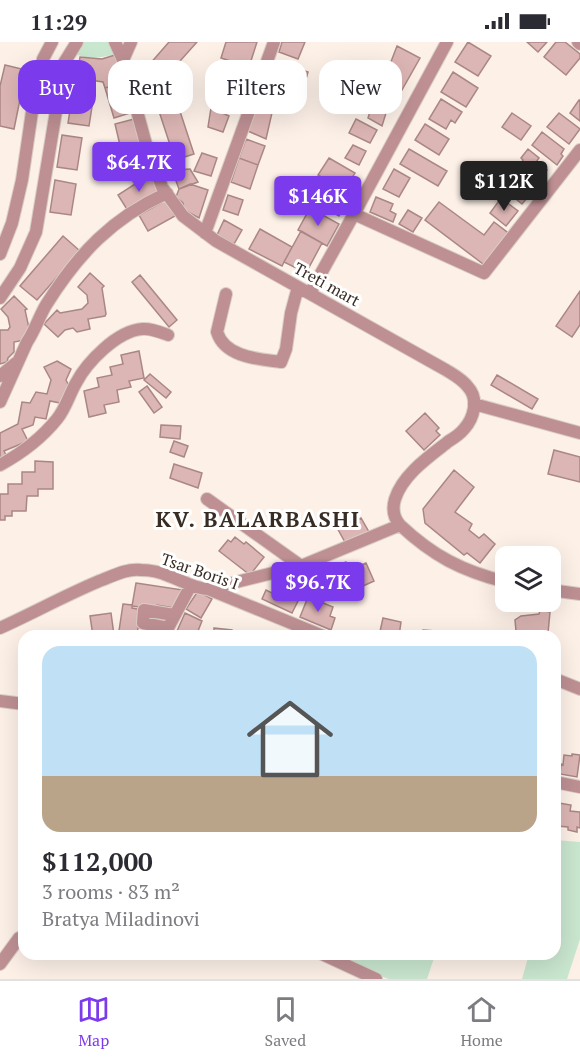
<!DOCTYPE html>
<meta charset="utf-8">
<style>
:root{--surface:#fff;--page:#f2f2f3;--text:#2b2b33;--muted:#7c7c81;--line:#e1e1e2;--accent:#7c3aed}
body{margin:0;font-family:"PT Serif",serif;background:var(--page);color:var(--text);height:100vh;display:flex;flex-direction:column;font-size:22px;white-space:nowrap}
*{box-sizing:border-box;margin:0}
p{font-size:20px;color:var(--muted)}
.icon{flex:none;width:33px;height:33px;fill:none;stroke:currentColor;stroke-width:2;stroke-linecap:round;stroke-linejoin:round}
.map{position:relative;flex:1;overflow:hidden}
.side{position:absolute;left:18px;top:588px;width:543px;height:330px;display:flex;flex-direction:column;background:var(--surface);border-radius:18px;box-shadow:0 6px 24px #0002}
.side>*{flex:none}
.top-card{position:absolute;left:18px;top:18px;width:544px;height:54px;display:flex;gap:12px}
.fabs{position:absolute;left:495px;top:504px;display:grid;gap:12px}
.fabs a{display:grid;place-items:center;width:66px;height:66px;border-radius:12px;background:var(--surface);box-shadow:0 6px 24px #0002;font-size:30px}
.price{position:absolute;translate:-50% -51px;padding:0 14px;border-radius:6px;background:var(--accent);color:#fff;font-size:20px;line-height:39px;filter:drop-shadow(0 2px 3px #0008)}
.price::after{content:'';position:absolute;left:50%;top:36px;width:18px;height:14px;margin-left:-9px;background:inherit;clip-path:polygon(0 0,100% 0,50% 100%)}
.price.selected{background:#222;color:#fff}
ul{padding:0;list-style:none}
li{display:grid;align-content:center;gap:12px;height:318px;padding:0 24px}
li+li{border-top:2px solid var(--line)}
li span{display:grid;place-items:center;height:186px;border-radius:18px;color:#555}
li>.icon{margin-inline-start:auto}
span .icon{width:108px;height:108px;fill:#fffc;stroke-width:1}
li b{font-size:26px}
.chip{padding:0 21px;border-radius:18px;background:var(--surface);box-shadow:0 6px 24px #0002;font-size:21px;line-height:54px}
.chip.selected{background:var(--accent);color:#fff}
.status{display:flex;justify-content:space-between;align-items:center;height:42px;padding:0 30px;background:var(--surface);direction:ltr}
.status svg{height:16px;fill:currentColor}
.tabs{display:flex;justify-content:space-around;align-items:center;height:84px;border-top:2px solid var(--line);background:var(--surface);font-size:16px;color:var(--muted)}
.tabs a{display:grid;justify-items:center;gap:3px}
.tabs .selected{color:var(--accent)}
.map>svg:first-child{display:block}
</style>
<div class="status"><b>11:29</b><svg viewBox="0 0 49 12"><path d="M0 12V9h3v3zM5 12V6h3v6zM10 12V3h3v9zM15 12V0h3v12zM26 1h20v11H26zM47 4h2v5h-2z"/></svg></div>
<div class="map">
<svg width="580" height="937" viewBox="0 0 580 937">
<rect width="100%" height="100%" fill="#fcf0e7"/>
<path fill="#c9e6cf" d="M82 0H113L117 12C102 15 89 18 75 12Z
M555 798 580 800V897L567 937H522L529 912H555V824L559 808 555 807Z
M331 912H413L434 916 427 937H389L367 929Z"/>
<path fill="#dcb6b4" stroke="#aa8784" stroke-width="1.5" d="M169 0H197L164 37 149 23Z
M226 0H257L249 25 221 16Z
M282 0H305L298 17 279 10Z
M468 0 491 14 478 34 455 20Z
M527 0H547L538 10Z
M556 0H565L580 12V16L566 33 544 15Z
M397 4 420 16 398 55 382 43Z
M115 13 124 40 105 46 103 40 77 36 80 15 102 17Z
M5 23 26 28 14 87 0 84V44Z
M288 24 308 30 299 62 278 55Z
M453 30 478 46 466 65 441 50Z
M231 33 248 37 242 48 226 42Z
M124 40 133 70 114 76 105 46Z
M171 42 194 112 175 118 152 48Z
M264 44 277 49 266 97 248 89Z
M73 49 94 52 89 84 68 81Z
M441 57 462 70 455 81 451 78 446 87 429 77Z
M579 58H580V79L570 71Z
M372 63 386 71 382 84 368 76Z
M211 66 229 74 223 90 208 85Z
M512 71 531 84 521 98 502 85Z
M559 71 580 87 569 102 547 85Z
M138 76 146 108 137 111 142 130 120 135 115 118 123 116 115 82Z
M356 77 377 88 370 101 349 91Z
M425 82 449 97 439 113 415 98Z
M542 90 564 107 561 112 563 114 557 123 532 103Z
M62 93 82 96 77 128 57 125Z
M246 97 265 104 258 123 239 116Z
M353 103 366 109 359 123 345 116Z
M409 107 447 129 438 144 400 122Z
M528 107 539 116 536 120 547 128 538 140 518 125 523 118 521 116Z
M202 111 217 116 211 134 194 129Z
M239 116 258 123 250 147 231 140Z
M329 116 355 131 344 149 318 133Z
M190 127 198 140 179 147 172 128Z
M394 127 410 136 399 155 383 147Z
M149 133 160 149 128 169 118 153Z
M515 137 532 150 522 162 506 149Z
M55 138 76 142 71 173 50 170Z
M190 142 208 148 199 176 184 168 183 161 176 155 179 147Z
M325 144 349 156 339 174 312 159Z
M228 153 243 158 238 173 223 168Z
M376 155 393 162 390 169 396 172 393 180 370 170Z
M501 156 518 169 506 184 490 171Z
M166 158 175 174 148 189 139 173Z
M439 160 484 193 494 180 511 193 487 225 425 178Z
M310 166 339 182 327 204 298 188Z
M408 168 422 176 413 190 399 182Z
M224 178 242 188 234 202 217 193Z
M260 187 292 205 282 224 249 207Z
M301 189 322 201 306 231 284 220Z
M63 194 80 209 37 258 20 244Z
M90 231 104 244 102 246 106 272 105 274 88 277 90 287 77 290 73 286 65 288 58 295 44 282 57 268 60 271 82 267 88 261 87 253 78 245Z
M140 233 177 278 169 285 132 240Z
M580 249V283L572 295 556 284Z
M14 254 27 267 25 268 31 295 29 297 14 300V310L8 316 7 320 0 322V288H8L10 285 8 275 1 267Z
M139 309 144 336 129 339 131 345 117 348 119 360 104 363 106 371 89 375 84 349 99 345 97 336 112 333 110 325 123 322 121 313Z
M57 319 71 327 66 338 68 342 65 362 50 359 46 377 35 375 33 383 22 387 28 399 4 409 6 413 3 418 0 417V391L18 382 22 360 30 361 36 350 47 352 51 338 44 325Z
M150 332 171 350 166 356 144 338Z
M497 333 538 357 532 367 491 343Z
M147 344 162 365 154 371 139 350Z
M425 371 439 386 436 389 440 393 424 408 406 389Z
M161 383 181 384 180 397 160 395Z
M174 399 188 404 184 415 170 410Z
M554 408 580 415V440L548 432Z
M35 419 53 420V447H38V454H27L26 469H12V474H5V478H0V452H8V442H22V430H35Z
M174 422 202 431 198 446 170 436Z
M454 428 474 445 455 470 472 482 469 488 479 496 484 492 495 502 480 521 467 511 464 513 425 481 423 467Z
M347 475 351 481 361 476 369 490 346 502 335 482Z
M235 495 244 502 246 500 264 515 250 533 219 509 228 498 231 500Z
M346 520 349 528 366 521 374 539 352 549 350 542 339 547 330 526Z
M136 541 183 548 174 566 157 563 156 567 132 564Z
M278 544 290 550 293 544 300 547 296 556 299 557 292 571 262 557 266 548 274 552Z
M198 549 212 557 201 576 186 567Z
M308 555 333 565 330 574 335 576 331 588 300 575Z
M123 562 132 563V566L143 568 140 586H138L137 592 119 589Z
M540 568 550 570 548 591 536 590 527 591 526 590 519 591 516 589 515 578 521 574 539 572Z
M111 571 114 593 93 594 90 574Z
M185 571 202 579 196 594H188L177 589Z
M383 576 401 580 399 594H379Z
M146 586 169 594H143Z
M214 586 232 588V594H214Z
M423 588 449 590V594H422Z
M455 589 477 591V594H454Z
M572 712 580 713 577 735 560 732 561 722 563 723 564 713 572 714Z
M559 761 571 763 570 769 580 770V786L577 785V790L568 788V785L557 784Z"/>
<g fill="none" stroke-linecap="round" stroke-linejoin="round">
<defs>
<path id="minor" d="M115 0 123 18 146 102 162 145 183 174 216 199 446 328C454 333 462 337 468 345 479 357 474 376 464 387 460 392 454 396 449 399 430 414 403 432 395 457 392 467 393 475 400 483 433 514 462 529 506 540
M578 0 580 2
M123 18 131 0
M354 172 484 231 580 108
M205 191 274 0
M0 212 12 181 22 138 33 63 43 17 52 0
M310 251 354 172 447 0
M226 252 217 290C225 316 260 317 281 320L286 307 291 271 298 245
M0 256 20 226 36 190 64 21 77 0
M0 334 16 321
M0 360 27 300C35 288 39 275 46 263 78 212 112 176 167 151
M474 362 580 391
M0 423C22 411 41 397 57 377 66 366 69 353 76 341 87 320 117 289 142 287 151 286 160 290 168 293
M207 457 301 524
M208 547 301 524 400 483
M550 548 580 552
M174 573 144 568 143 581 168 586 191 543
M0 586C33 571 64 554 97 540 111 535 126 526 141 528 150 528 160 530 169 534 181 538 195 547 208 547L323 594
M555 637 580 647
M0 659 24 662
M555 740 580 745
M322 912 376 937
M0 922 19 896 24 894"/>
</defs>
<use href="#minor" stroke="#d9cdc4" stroke-width="14"/>
<use href="#minor" stroke="#be9094" stroke-width="12"/>
</g>
<g text-anchor="middle" stroke-width="6" stroke-linejoin="round" paint-order="stroke">
<g font-size="16" fill="#382d25" stroke="#fff">
<text transform="translate(327 242) rotate(29)" y="6">Treti mart</text>
<text transform="translate(200 529) rotate(19)" y="6">Tsar Boris I</text>
</g>
<g font-size="22" font-weight="bold" letter-spacing="1.5" fill="#382d25" stroke="#fff">
<text x="258" y="485">KV. BALARBASHI</text>
</g>
</g>
</svg>
<div class="fabs">
<a><svg class="icon" aria-label="layers" viewBox="0 0 24 24"><path d="M12 4l9 5-9 5-9-5zM3 14l9 5 9-5"/></svg></a>
</div>
<b class="price" style="left:139px;top:151px">$64.7K</b>
<b class="price selected" style="left:504px;top:170px">$112K</b>
<b class="price" style="left:318px;top:185px">$146K</b>
<b class="price" style="left:318px;top:571px">$96.7K</b>
<div class="top-card">
<a class="chip selected">Buy</a>
<a class="chip">Rent</a>
<a class="chip">Filters</a>
<a class="chip">New</a>
</div>
<section class="side">
<ul>
<li><span style="background:linear-gradient(#bfe0f5 70%,#b9a48a 0)"><svg class="icon" aria-label="home" viewBox="0 0 24 24"><path d="M3 11l9-7 9 7M6 9v11h12V9"/></svg></span><div><b>$112,000</b><p>3 rooms · 83 m²</p><p>Bratya Miladinovi</p></div></li>
</ul>
</section>
</div>
<nav class="tabs">
<a class="selected"><svg class="icon" aria-label="map" viewBox="0 0 24 24"><path d="M3 6l6-2 6 2 6-2v14l-6 2-6-2-6 2zM9 4v14M15 6v14"/></svg>Map</a>
<a><svg class="icon" aria-label="saved" viewBox="0 0 24 24"><path d="M7 4h10v16l-5-4-5 4z"/></svg>Saved</a>
<a><svg class="icon" aria-label="home" viewBox="0 0 24 24"><path d="M3 11l9-7 9 7M6 9v11h12V9"/></svg>Home</a>
</nav>
